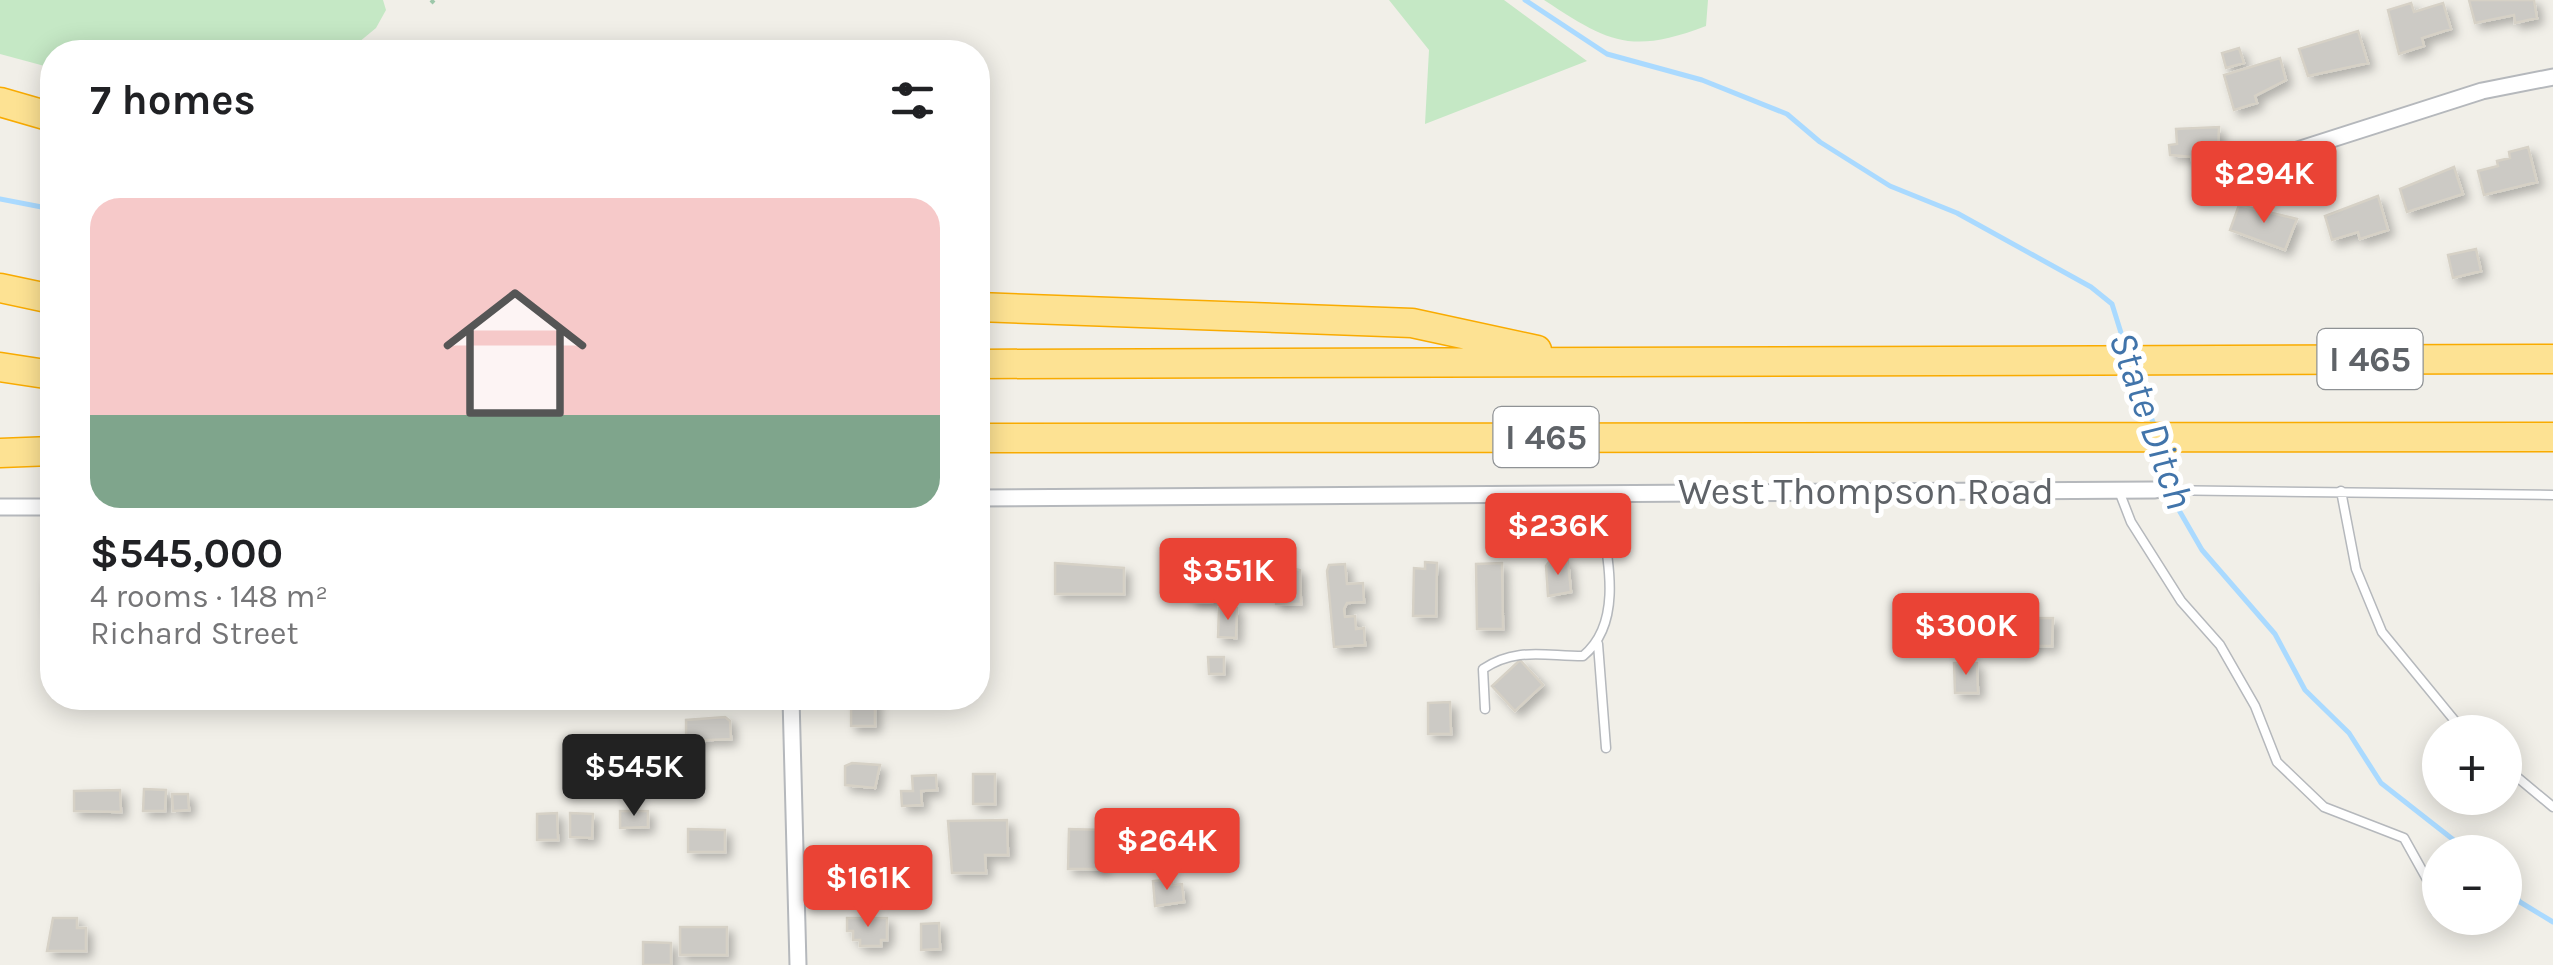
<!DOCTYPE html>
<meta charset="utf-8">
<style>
:root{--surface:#fff;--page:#f6f6f6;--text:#202124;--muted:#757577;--line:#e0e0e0;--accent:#ea4335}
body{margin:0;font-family:Karla,sans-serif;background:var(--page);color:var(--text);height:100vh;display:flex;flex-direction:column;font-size:38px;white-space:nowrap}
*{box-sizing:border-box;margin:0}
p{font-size:32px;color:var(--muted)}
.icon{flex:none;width:55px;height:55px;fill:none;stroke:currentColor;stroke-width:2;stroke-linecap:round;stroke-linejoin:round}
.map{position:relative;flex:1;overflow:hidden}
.panel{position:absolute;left:40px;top:40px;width:950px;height:670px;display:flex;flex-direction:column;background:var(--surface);border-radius:40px;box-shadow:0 5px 25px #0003}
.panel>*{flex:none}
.controls{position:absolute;left:2422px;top:715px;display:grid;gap:20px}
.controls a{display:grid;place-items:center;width:100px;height:100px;border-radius:50%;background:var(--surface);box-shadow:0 5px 25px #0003;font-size:50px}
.price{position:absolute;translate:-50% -85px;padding:0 22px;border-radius:10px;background:var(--accent);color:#fff;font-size:32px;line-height:65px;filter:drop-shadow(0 2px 5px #0008)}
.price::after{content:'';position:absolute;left:50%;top:60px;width:30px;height:22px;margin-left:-15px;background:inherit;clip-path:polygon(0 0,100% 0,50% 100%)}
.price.current{background:#222;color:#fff}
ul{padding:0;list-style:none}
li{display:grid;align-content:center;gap:20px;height:530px;padding:0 50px}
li+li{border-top:2px solid var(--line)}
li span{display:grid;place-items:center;height:310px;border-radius:30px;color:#555}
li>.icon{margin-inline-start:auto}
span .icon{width:180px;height:180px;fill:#fffc;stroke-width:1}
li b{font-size:42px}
h2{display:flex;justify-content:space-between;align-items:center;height:120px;padding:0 50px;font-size:42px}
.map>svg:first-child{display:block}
</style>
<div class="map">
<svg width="2553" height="965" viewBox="0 0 2553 965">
<defs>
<filter id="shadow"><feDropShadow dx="5.5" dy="5.5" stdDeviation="5" flood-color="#0004"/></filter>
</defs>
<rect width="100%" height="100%" fill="#f1efe8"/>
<path fill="#c5e8c5" d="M0 0H383L386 10 376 28 347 52H52V68L0 54Z
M1389 0H1504L1587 61 1425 124 1429 50Z
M1544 0H1708L1706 26C1630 55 1608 42 1544 0Z"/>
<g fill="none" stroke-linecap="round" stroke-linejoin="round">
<path stroke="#aadaff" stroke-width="5" d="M1525 0 1607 54 1702 80 1787 114 1820 142 1890 186 1957 213 2091 287 2112 304 2127 352
M0 199 52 209
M2131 368 2155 427
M2161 447 2173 470 2176 505 2202 550 2275 634 2305 690 2349 733 2381 783 2469 852
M2505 883 2520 902 2553 922"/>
</g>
<path fill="#cccac5" stroke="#d6d1c6" stroke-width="2.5" filter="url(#shadow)" d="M2469 0H2534L2537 18 2515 23 2514 15 2475 23Z
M2411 3 2414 12 2443 3 2451 29 2422 38 2424 46 2399 54 2388 10Z
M2358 31 2368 63 2308 76 2299 49Z
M2239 48 2244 63 2226 68 2222 53Z
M2280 58 2286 80 2255 96 2257 103 2234 110 2224 75Z
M2219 127 2217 175 2193 176 2192 157 2170 155 2169 145 2177 144 2176 129Z
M2528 147 2537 182 2484 195 2478 171 2498 166 2497 161 2510 158 2509 152Z
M2454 167 2463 194 2407 212 2400 189Z
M2378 196 2388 230 2360 239 2358 232 2332 240 2325 216Z
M2239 205 2297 219 2285 250 2230 230Z
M2476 249 2481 271 2453 278 2448 255Z
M1568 561 1571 592 1548 596 1546 566 1549 562Z
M1425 562 1437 563 1436 616H1413L1414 568 1425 569Z
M1055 563 1124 568V594H1055Z
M1502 563 1503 629H1477L1476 564Z
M1191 564 1215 565 1212 602H1191Z
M1345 564 1347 584 1363 583 1364 602 1347 603 1344 609 1345 617 1355 616 1356 629 1364 628 1365 645 1334 647 1327 571 1329 565Z
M1276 565 1300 570 1301 604H1276Z
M42 579H52V607H43Z
M1219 608H1237L1236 638 1218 637Z
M2010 618H2053L2052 646H2016Z
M1208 657H1224V674H1209Z
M1520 660 1543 685 1515 711 1492 686Z
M1954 663H1977L1978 693H1955Z
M851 698H875V726H851Z
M1450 702 1451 734H1428V703Z
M725 717 730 721 731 739 686 741V720Z
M666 743H692V764H666Z
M852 763 880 765 875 788 845 785V766Z
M973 774H995V804H973Z
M936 775 937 790 921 791 922 805 902 806 901 791H913L912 776Z
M144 789 166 790 165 811H143Z
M120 790 121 812 74 811V791Z
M172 794H188L189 810 173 811Z
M620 811H648V827L620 828Z
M557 813 558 840H537V814Z
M570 813 593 814 592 838 570 837Z
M1007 820 1008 855H985L986 873H952L948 821Z
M688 829 725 830V852H688Z
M1069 829 1104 830 1103 869H1068Z
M1172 879V885L1182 884 1184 902 1155 906 1153 881Z
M53 918H77V928H86V951H47Z
M847 918H887V940H881V946H860V940H853V931H847Z
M939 923 940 949 921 950V924Z
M680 927H727V955H680Z
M643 942 671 943V965H643Z"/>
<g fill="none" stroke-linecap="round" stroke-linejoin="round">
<defs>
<path id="lane" d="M2155 490 2553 495
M2119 491 2131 522 2181 601 2220 645 2255 706 2277 762 2324 807 2404 838 2438 899 2435 910
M2341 491 2356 569 2382 632 2464 732
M1598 644 1606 748
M1485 709 1483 669C1516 647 1544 656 1583 656 1628 619 1604 545 1597 494
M2505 767 2553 807"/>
<path id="street" d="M2288 153 2482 91 2553 77
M978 498 2155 490
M0 507H52
M791 698 798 965"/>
<path id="highway" d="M0 102 52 117
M0 288 52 299
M978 307 1412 323 1537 350
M978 364 2553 359
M0 367 52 375
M978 438 2553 437
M0 453 52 451"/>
</defs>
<use href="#lane" stroke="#b5b8bc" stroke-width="11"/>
<use href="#street" stroke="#b5b8bc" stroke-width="19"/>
<use href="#highway" stroke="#f9ab00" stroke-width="31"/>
<path stroke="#9cc7a9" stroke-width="4" stroke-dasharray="10 5" stroke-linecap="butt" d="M431 0 434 3"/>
<use href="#lane" stroke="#fff" stroke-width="8"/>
<use href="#street" stroke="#fff" stroke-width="15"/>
<use href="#highway" stroke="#fde293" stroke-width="28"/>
</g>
<g text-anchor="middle" stroke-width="10" stroke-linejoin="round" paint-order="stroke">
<g fill="#fff" stroke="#8f9295" stroke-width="2.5">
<rect x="2317.5" y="329" width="105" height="60" rx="8"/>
<rect x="1493.5" y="407" width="105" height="60" rx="8"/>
</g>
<g font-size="35" font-weight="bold" fill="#5f6368">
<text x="2370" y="371">I 465</text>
<text x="1546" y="449">I 465</text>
</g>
<g font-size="38" fill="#5f6368" stroke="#fff">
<text x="1866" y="504">West Thompson Road</text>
</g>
<g font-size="40" font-style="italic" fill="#4174aa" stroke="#fff">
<text transform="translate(2152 420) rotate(71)" y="14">State Ditch</text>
</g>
</g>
</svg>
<div class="controls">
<a>+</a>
<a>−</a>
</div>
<b class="price" style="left:2264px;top:226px">$294K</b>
<b class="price" style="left:1558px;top:578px">$236K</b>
<b class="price" style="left:1228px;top:623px">$351K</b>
<b class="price" style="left:1966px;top:678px">$300K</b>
<b class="price current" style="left:634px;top:819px">$545K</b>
<b class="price" style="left:1167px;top:893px">$264K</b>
<b class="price" style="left:868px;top:930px">$161K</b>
<section class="panel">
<h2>7 homes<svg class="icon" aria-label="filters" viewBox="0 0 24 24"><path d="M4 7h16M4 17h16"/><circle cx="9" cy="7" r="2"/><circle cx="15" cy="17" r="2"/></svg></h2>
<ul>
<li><span style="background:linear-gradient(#f6c9c9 70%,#7fa58c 0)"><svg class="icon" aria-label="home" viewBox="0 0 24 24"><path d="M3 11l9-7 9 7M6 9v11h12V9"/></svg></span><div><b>$545,000</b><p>4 rooms · 148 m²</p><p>Richard Street</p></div></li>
</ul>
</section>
</div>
